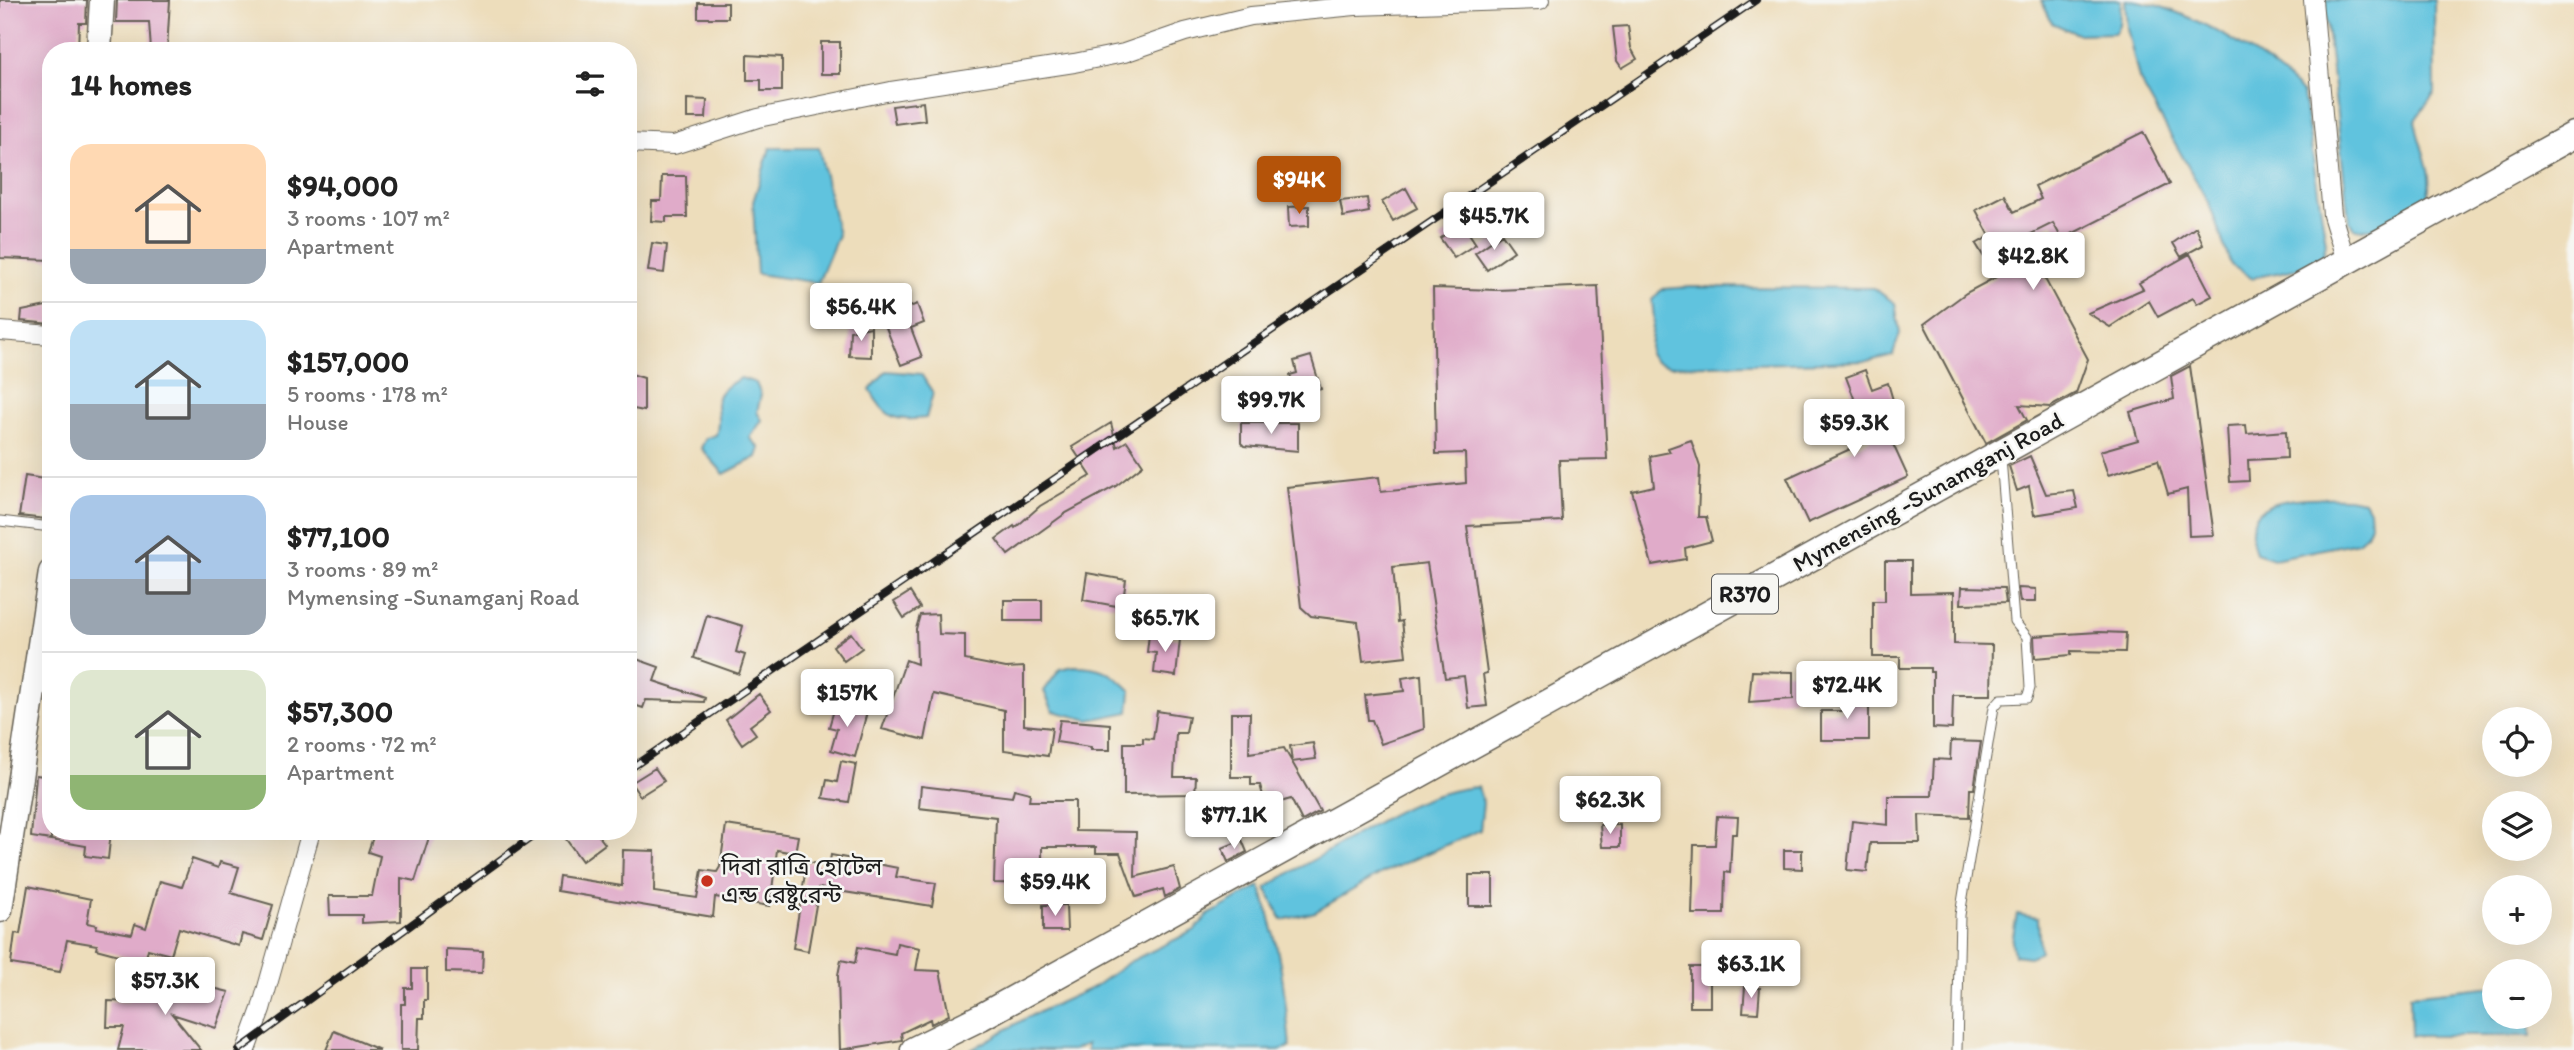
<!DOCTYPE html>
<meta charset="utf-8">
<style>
:root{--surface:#fff;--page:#f2f2f2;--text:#222;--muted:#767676;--line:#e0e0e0;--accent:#b45309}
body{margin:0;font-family:Itim,"Noto Sans Bengali",sans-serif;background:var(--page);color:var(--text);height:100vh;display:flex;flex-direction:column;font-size:26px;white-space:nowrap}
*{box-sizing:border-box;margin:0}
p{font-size:23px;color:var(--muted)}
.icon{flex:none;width:38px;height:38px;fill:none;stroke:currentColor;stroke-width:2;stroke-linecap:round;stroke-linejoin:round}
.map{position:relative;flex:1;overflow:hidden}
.drawer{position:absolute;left:42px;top:42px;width:595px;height:798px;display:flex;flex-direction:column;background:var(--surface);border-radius:28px;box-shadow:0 7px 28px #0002}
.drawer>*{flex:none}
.controls{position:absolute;left:2482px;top:707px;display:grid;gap:14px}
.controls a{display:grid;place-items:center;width:70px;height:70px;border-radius:50%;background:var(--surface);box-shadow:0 7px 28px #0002;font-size:35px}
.price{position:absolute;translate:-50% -60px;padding:0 16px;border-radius:7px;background:#fff;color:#222;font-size:23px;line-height:46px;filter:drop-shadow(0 2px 4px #0008)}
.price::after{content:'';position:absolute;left:50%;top:42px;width:21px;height:16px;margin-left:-10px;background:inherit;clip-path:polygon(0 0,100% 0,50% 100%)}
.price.current{background:var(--accent);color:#fff}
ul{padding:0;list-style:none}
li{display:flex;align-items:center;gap:21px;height:175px;padding:0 28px}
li+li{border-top:2px solid var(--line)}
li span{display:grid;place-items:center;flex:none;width:196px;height:140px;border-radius:21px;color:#555}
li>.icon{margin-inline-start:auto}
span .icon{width:84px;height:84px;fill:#fffc;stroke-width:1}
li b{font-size:30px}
h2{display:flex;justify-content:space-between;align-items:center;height:84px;padding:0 28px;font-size:30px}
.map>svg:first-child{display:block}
</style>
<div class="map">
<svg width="2574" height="1050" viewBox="0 0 2574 1050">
<rect width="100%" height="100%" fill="#f6f6f2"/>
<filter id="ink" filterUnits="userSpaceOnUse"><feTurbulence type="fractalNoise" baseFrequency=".0143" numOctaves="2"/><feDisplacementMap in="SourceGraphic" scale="14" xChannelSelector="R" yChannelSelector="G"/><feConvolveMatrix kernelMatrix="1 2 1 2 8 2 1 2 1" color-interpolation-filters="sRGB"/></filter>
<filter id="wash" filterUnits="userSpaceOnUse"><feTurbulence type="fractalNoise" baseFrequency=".00686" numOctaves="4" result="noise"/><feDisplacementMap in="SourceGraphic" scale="28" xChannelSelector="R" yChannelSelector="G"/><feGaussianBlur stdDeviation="1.57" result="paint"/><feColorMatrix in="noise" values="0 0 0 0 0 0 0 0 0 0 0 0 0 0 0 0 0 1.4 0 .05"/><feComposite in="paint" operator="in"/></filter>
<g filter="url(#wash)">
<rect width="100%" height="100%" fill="#edddbb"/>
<path fill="#60c3de" stroke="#3e707d" stroke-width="2" d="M2041 0H2121L2119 25 2115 33 2077 34 2052 23Z
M2125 0C2174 0 2271 57 2303 94L2326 243 2323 256 2296 269 2252 278 2231 265 2209 204 2139 79 2127 28Z
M2324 0H2434L2435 93 2415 120C2418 147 2440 179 2423 205 2402 217 2382 232 2356 229L2349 221Z
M770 148H819L838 235 818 283 757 274 753 202Z
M1691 287 1873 288 1895 303 1900 333 1893 355 1869 361 1669 366 1655 361 1649 354 1654 319 1652 300 1662 289Z
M886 371 921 374 933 393 926 418C895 422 885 418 870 390Z
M741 378 756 383 761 395 757 412 762 420 750 438 760 448 757 457 724 474 701 448 706 438 716 435C725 406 701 398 741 378Z
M2348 498 2364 501 2369 510 2370 524 2366 535 2358 542 2274 559 2256 553C2233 490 2310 498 2348 498Z
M1074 666C1101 666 1112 672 1131 691L1129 712 1089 720 1053 711 1044 691 1060 669Z
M1478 787 1483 803 1480 830 1382 873 1315 912 1282 920 1266 888C1286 874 1306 864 1327 852 1374 824 1422 791 1478 787Z
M1260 886C1279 939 1285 991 1290 1047L1279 1050H1087V1044L1073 1050H971L1028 1017 1094 987 1129 962 1195 930 1208 915Z
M2017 914 2038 918 2040 951 2030 957 2014 955 2012 942Z
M2494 986V1017H2531V1036H2411L2410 995Z"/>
<g id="blocks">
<path fill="#e0abc9" d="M0 0H87L86 23H79L78 51H51V260L0 258Z
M117 0H170L167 50H151L149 22H116Z
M698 3H728V18H698Z
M1628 26 1631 48 1637 59 1622 68 1617 61 1613 27Z
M821 42H840V74H821Z
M747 55 782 57V91H761V80H747Z
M687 99 707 100 706 118H687Z
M923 102 925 120 895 124 892 106Z
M2143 132 2170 184 2062 239 2053 223 2023 238 2088 359 2076 393 2050 407 2019 405 2027 420 1986 443 1924 324 1966 293 1996 277 1976 244 1990 236 1976 210 2005 195 2014 212 2041 199 2035 186Z
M662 176H686L687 217H666V222L651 221 652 201H661Z
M1406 188 1417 208 1393 221 1382 202Z
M1367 198 1369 212 1343 217 1340 201Z
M1309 206V226L1289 227 1288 207Z
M1462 223 1476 244 1454 258 1440 238Z
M2196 227 2203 245 2181 257 2173 243Z
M1502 234 1514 251 1487 270 1475 253Z
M652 243 667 245 664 273 648 271Z
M2190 254 2212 296 2197 304 2193 298 2158 317 2149 301 2110 327 2088 313 2143 289 2139 283Z
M1598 286 1607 459 1559 460 1562 521 1467 526 1487 673 1483 674 1487 706 1468 708 1464 676 1445 678 1427 563 1393 567 1398 622 1402 621 1406 656 1363 661 1358 622 1311 616 1301 607 1287 487 1379 477 1381 492 1466 483 1465 453 1436 454 1433 288 1497 290Z
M917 304 924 323 911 328 922 357 901 365 885 325 895 323 892 314Z
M51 305V324L21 321 22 311Z
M871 327V357L849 356 850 331Z
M1311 356 1321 389 1297 396 1290 375 1297 373 1294 361Z
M2190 366 2214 535 2189 536 2187 489 2168 494 2158 460 2108 475 2100 451 2138 440 2130 412 2174 399 2171 376Z
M1865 370 1872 389 1888 383 1897 414 1881 418 1908 477 1808 523 1787 478 1870 440 1846 377Z
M628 373 644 378V411L628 408Z
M1111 423 1117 447 1127 441 1143 465 1116 486 1066 513 1008 555 996 539 1014 526 1015 528 1040 506 1091 476 1072 447Z
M1241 423H1298V451L1244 446 1241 443Z
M2246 425 2247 434 2286 431 2287 458 2248 460 2249 481 2230 482 2227 426Z
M1691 440 1700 467 1698 517H1706L1712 541 1685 548 1686 559 1652 565 1632 491 1654 486 1650 456 1670 452 1668 448Z
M2030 456 2046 494 2074 491 2078 508 2034 515 2029 486 2017 491 2009 466Z
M25 476 51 480 46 519 19 516Z
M1885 561H1911V593L1954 592V644L1992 645 1991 695H1953L1952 729 1933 728V672H1930V668H1900V657H1873V601H1885Z
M1087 573 1126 580 1122 607 1083 600Z
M1962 587 2004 588 2006 603 1961 604Z
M2018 588 2036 589V602H2020Z
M910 592 920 608 904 618 894 602Z
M1004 600H1042V621H1004Z
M938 614 939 634 965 635V660L1006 668 1024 667V725L1052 728 1048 756 1004 750V710L934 694 925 740 882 729 906 660 917 664 916 629 920 615Z
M707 615 743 626 736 652 745 655 739 674 694 658Z
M2099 632 2126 633 2125 652 2071 651V655L2035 658 2034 636Z
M851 633 862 648 844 661 833 646Z
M1149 635 1180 639 1176 676 1154 673 1156 653 1147 652Z
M628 656 659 667 654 681 705 698 704 702 646 700 643 708 628 703Z
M1752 671 1793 672V699L1749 702Z
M1421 675 1424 729 1381 744 1372 720H1368L1365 695 1404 691 1402 678Z
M1842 693H1861V706H1869V740H1821V711H1842Z
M759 694 771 710 750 726 756 734 742 744 726 720Z
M836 703 867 712 855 757 831 750 837 729 829 727Z
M1157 711 1189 716 1186 733H1176L1174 777H1196L1195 794 1124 795V743H1143V738L1153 739Z
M1231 713H1250L1249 753 1284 748 1320 811 1302 821 1291 799 1266 806 1260 785H1251V777H1231Z
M1060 720 1110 724V750H1091V747L1056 742Z
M1951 741 1981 742 1974 789H1970L1969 817 1919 815 1920 843H1870L1867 872 1847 870 1852 821 1888 825V796H1932L1934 759 1950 760Z
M1313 743 1316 759 1292 762 1290 746Z
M841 761 856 764 849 802 823 798 827 780 837 782Z
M655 768 664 781 640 796 631 783Z
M36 775 51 777V840L31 837Z
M921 786 1012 797 1014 789 1030 793 1029 801H1075V831L1136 832 1135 877 1174 867 1180 889 1165 897 1163 889 1136 897 1120 853H1096V847H1042V884L994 883 996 817 919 808Z
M1717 816 1738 817 1737 834H1732L1730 873 1725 872 1724 914H1692L1694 845H1715Z
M726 825 798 836 795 853 777 850 770 906 715 897 713 917 557 891 559 876 622 886 623 850 655 851 654 892 697 898 702 870 717 872 720 867Z
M1600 825H1620V847H1602Z
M52 831H111L108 859 85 856 86 846 51 840Z
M375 831H431L415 881 401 878V921L362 923V915H330L329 896H372L380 856 368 852Z
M560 831H595L605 844 582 861Z
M1242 840 1247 852 1228 862 1222 848Z
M1784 850H1802V869L1784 868Z
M831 855 898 868 896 877 936 883 932 906 819 888 808 951 793 948 807 862 829 866Z
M192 859 218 868 220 862 239 867 231 893 273 905 263 940 242 934 239 946 179 928 171 955 148 949 145 962 96 949 97 945 67 940 60 972 11 964 15 933 20 934 28 886 91 899 87 923 97 925 96 928 132 934 135 924 146 928 160 881 182 887Z
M1469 875H1493V906H1469Z
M1043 905H1066L1067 931H1043Z
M897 943 920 948 916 970 940 971 949 1015 931 1024 930 1019 901 1033 902 1040 840 1050 838 975 841 960 855 963 858 947 895 954Z
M446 949 483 951 482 973 446 972Z
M1690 967H1710V1007H1690Z
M412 969H427V1000H424V1018H419L418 1050H401V1004H405V988H412Z
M184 981 229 992 216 1028 172 1014 201 1050H118L124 1027H107L108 1001 134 1002 127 1000 130 990 160 996 161 988 181 991Z
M1745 987 1760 988 1758 1013 1743 1012Z
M334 1031 380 1050H326Z"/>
</g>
</g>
<g filter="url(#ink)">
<use href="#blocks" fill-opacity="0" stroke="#656054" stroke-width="2"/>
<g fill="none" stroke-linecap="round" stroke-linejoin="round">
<defs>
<path id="lane" d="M0 521 51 527
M1957 1050 1960 915 1994 707 2001 699 2027 698 2030 688 2027 637 2014 621 2001 458"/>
<path id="street" d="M2313 0 2332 215 2346 261
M628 143 674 145 758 118 891 91 1074 63 1124 53 1185 32 1251 16 1355 6 1540 0
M0 331 51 335
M246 1050 261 1009 311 831"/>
<path id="secondary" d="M99 51 102 0
M0 910 51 572"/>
<path id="primary" d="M914 1050 981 1017 2574 135"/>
</defs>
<use href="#lane" stroke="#656054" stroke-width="11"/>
<use href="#street" stroke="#656054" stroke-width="20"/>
<use href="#secondary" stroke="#656054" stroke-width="27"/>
<use href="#primary" stroke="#656054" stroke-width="29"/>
<use href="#lane" stroke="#fff" stroke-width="9"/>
<use href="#street" stroke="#fff" stroke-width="18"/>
<use href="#secondary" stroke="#fff" stroke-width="24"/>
<use href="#primary" stroke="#fff" stroke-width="26"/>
<defs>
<path id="rail" d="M628 770 1756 0
M239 1050 540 831"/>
</defs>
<use href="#rail" stroke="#1c1c1c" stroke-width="8"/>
<use href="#rail" stroke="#f6f6f2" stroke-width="5" stroke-dasharray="16" stroke-linecap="butt"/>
</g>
</g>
<circle fill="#c8321e" stroke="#f6f6f2" stroke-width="2.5" cx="707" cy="881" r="7"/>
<g text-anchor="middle" stroke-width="5" stroke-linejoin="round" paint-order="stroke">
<rect fill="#f6f6f2" stroke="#5d5d5c" stroke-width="2" x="1712" y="574.5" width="66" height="39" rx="5"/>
<g font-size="23" font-weight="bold" fill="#1c1c1c">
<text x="1745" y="602">R370</text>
</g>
<g font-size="24" fill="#1c1c1c" stroke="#f6f6f2">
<text transform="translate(1928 492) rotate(-29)" y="8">Mymensing -Sunamganj Road</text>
</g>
<g font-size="24" fill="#1c1c1c" stroke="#f6f6f2" text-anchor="start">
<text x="721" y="875">দিবা রাত্রি হোটেল<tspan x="721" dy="28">এন্ড রেষ্টুরেন্ট</tspan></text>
</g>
</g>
</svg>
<div class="controls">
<a><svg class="icon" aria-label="locate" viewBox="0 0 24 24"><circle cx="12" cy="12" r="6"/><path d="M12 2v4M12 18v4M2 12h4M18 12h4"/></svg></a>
<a><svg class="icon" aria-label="layers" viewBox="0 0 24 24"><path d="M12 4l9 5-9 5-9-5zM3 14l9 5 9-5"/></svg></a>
<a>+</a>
<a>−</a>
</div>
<b class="price current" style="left:1299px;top:216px">$94K</b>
<b class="price" style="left:1494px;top:252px">$45.7K</b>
<b class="price" style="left:2033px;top:292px">$42.8K</b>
<b class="price" style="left:861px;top:343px">$56.4K</b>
<b class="price" style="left:1271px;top:436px">$99.7K</b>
<b class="price" style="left:1854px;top:459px">$59.3K</b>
<b class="price" style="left:1165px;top:654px">$65.7K</b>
<b class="price" style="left:1847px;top:721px">$72.4K</b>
<b class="price" style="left:847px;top:729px">$157K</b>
<b class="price" style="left:1610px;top:836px">$62.3K</b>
<b class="price" style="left:1234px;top:851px">$77.1K</b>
<b class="price" style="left:1055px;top:918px">$59.4K</b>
<b class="price" style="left:1751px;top:1000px">$63.1K</b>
<b class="price" style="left:165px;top:1017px">$57.3K</b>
<section class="drawer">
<h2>14 homes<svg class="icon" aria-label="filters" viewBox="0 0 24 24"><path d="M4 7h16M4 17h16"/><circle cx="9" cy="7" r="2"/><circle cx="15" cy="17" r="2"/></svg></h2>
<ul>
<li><span style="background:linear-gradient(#ffd9b3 75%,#9aa5b1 0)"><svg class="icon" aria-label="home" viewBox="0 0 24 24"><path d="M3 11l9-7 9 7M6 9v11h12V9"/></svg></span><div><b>$94,000</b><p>3 rooms · 107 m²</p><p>Apartment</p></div></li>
<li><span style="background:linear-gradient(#bfe0f5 60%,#9aa5b1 0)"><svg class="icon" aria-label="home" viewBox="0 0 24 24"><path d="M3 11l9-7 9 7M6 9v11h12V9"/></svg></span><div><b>$157,000</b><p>5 rooms · 178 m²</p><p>House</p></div></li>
<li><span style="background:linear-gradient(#a9c7e8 60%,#9aa5b1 0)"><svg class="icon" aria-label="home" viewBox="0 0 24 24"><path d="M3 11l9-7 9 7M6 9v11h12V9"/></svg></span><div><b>$77,100</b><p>3 rooms · 89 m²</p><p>Mymensing -Sunamganj Road</p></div></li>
<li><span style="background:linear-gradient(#dfe7d0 75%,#8fb573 0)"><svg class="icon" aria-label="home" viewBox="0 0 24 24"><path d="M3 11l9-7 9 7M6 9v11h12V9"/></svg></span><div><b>$57,300</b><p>2 rooms · 72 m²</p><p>Apartment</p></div></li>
</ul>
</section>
</div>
